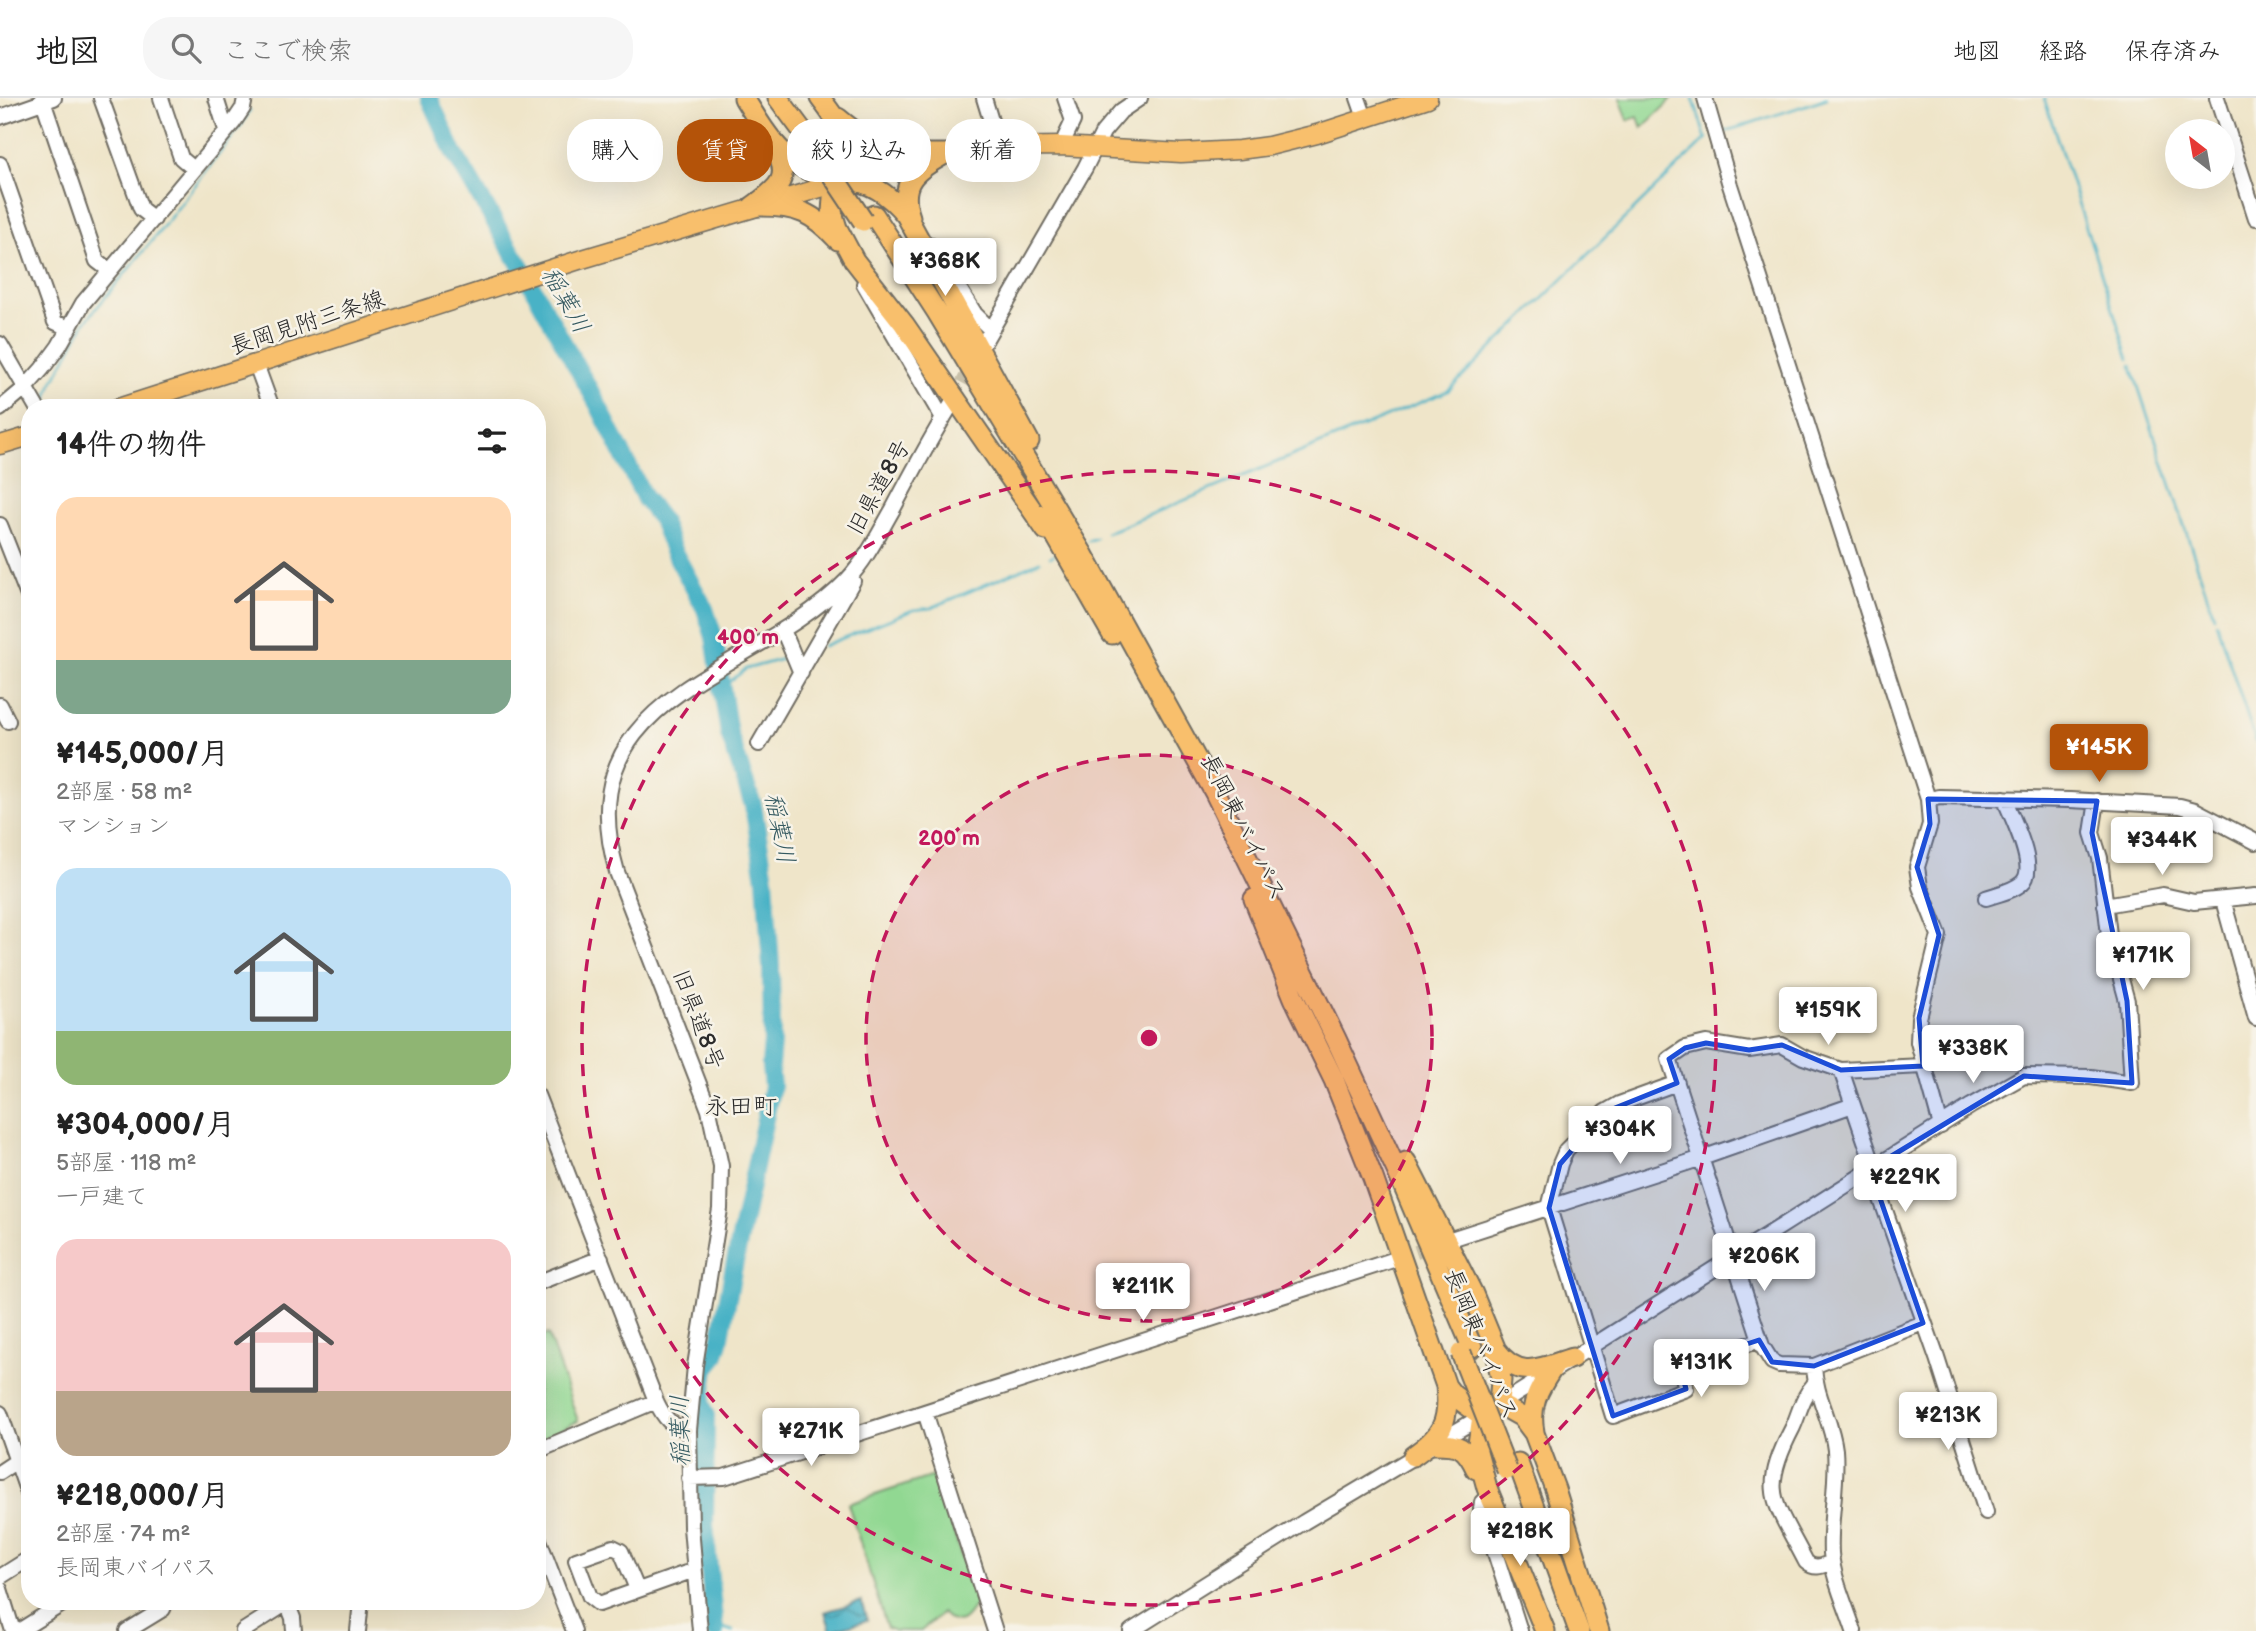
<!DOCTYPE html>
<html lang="ja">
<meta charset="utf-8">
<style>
:root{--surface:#fff;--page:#f6f6f6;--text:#222;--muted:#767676;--line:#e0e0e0;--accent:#b45309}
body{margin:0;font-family:"Balsamiq Sans","Klee One",sans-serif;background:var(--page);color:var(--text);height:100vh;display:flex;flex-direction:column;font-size:26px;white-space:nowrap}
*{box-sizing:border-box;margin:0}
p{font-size:23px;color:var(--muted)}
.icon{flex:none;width:38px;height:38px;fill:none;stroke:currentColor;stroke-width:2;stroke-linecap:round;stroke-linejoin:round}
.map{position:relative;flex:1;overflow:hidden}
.panel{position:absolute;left:21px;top:301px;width:525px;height:1211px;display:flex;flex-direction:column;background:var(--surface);border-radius:28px;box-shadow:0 7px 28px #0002}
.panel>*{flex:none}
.top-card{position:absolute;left:567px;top:21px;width:665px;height:63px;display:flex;gap:14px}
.needle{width:46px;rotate:329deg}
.fabs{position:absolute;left:2165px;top:21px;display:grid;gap:14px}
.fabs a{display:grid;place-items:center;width:70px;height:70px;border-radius:50%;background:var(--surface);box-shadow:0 7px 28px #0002;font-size:35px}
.price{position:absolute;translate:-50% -60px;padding:0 16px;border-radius:7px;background:#fff;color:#222;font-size:23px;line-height:46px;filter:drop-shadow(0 2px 4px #0008)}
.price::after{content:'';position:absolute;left:50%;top:42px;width:21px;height:16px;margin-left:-10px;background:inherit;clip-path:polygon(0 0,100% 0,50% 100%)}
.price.active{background:var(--accent);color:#fff}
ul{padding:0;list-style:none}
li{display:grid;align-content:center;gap:14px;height:371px;padding:0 35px}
li span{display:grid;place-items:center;height:217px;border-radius:21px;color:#555}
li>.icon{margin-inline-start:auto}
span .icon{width:126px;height:126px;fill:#fffc;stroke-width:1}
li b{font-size:30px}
h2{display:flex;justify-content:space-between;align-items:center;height:84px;padding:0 35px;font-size:30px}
.pill{padding:0 24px;border-radius:28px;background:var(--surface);box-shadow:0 7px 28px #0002;font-size:24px;line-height:63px}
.pill.active{background:var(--accent);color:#fff}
header{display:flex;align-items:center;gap:42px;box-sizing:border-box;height:98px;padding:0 35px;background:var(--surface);border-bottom:2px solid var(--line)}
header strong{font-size:33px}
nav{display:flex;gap:38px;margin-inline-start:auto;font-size:24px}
.search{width:490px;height:63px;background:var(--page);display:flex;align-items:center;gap:18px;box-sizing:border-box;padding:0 24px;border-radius:28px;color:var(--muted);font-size:26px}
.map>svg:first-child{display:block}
</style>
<header>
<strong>地図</strong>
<div class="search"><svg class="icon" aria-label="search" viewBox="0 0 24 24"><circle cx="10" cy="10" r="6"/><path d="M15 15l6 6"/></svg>ここで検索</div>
<nav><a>地図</a><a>経路</a><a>保存済み</a></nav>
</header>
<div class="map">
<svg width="2256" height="1533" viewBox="0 0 2256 1533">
<defs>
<pattern id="water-waves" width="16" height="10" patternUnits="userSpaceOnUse" patternTransform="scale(1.75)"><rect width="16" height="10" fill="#48b2c6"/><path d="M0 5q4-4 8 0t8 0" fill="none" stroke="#3c91a1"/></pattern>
</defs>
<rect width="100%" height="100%" fill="#f7f3e8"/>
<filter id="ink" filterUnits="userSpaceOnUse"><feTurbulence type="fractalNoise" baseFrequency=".0143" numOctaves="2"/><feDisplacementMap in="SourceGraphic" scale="14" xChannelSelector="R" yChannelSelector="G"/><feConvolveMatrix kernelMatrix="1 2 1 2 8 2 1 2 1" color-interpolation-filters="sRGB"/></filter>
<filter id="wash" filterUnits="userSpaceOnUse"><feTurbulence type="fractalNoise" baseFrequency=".00686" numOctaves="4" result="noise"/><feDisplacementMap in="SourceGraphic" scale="28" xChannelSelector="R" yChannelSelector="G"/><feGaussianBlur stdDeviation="1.57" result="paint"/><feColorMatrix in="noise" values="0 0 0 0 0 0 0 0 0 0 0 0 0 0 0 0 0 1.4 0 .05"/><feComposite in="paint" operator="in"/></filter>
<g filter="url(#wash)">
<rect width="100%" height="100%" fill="#efe5c9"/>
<path fill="#91d892" stroke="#5e825e" stroke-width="2" d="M1620 0H1673L1642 30 1638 19 1628 22Z
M548 1236 578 1323 537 1344V1241Z
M936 1377 976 1505C966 1522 959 1532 942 1515L921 1533H895L887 1530 848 1406Z"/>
<path fill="url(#water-waves)" stroke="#3a6e78" stroke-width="2" d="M861 1503 867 1522 831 1533 825 1514Z"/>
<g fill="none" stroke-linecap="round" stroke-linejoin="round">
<path stroke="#48b2c6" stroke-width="2.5" d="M1693 0 1706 41
M2044 0 2129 261
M1724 34 1827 0
M2131 267 2214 518
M49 310 47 301 51 288 85 224 160 133 243 25 250 12
M1106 435 1448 293 1707 40
M1088 443 1096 440
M1050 459 1054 457
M2216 524 2256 644
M823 548 913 512 931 510 1040 463
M721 590 746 571 790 559
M714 1527 733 1533"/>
<path stroke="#48b2c6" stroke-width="18" d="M429 0 454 55 520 167 597 305 645 401 661 422 673 452 705 511 714 539 729 636 753 707 765 781 771 868 772 944 770 968 772 988 733 1173 720 1243 715 1259 706 1270 701 1305 706 1316 705 1427 715 1533"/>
</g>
</g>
<g filter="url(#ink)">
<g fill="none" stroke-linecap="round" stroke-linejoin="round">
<path stroke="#c8c0a9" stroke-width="14" stroke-dasharray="14 7" stroke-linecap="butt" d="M953 304 973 265
M1396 1161 1436 1147"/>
<defs>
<path id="minor" d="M42 0 97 163 109 172
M101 0 141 111 154 121
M161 0 181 60 194 71
M216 0 226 32
M984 0 999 49
M1358 0 1365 20
M1705 0 1730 87 1928 701 1930 726 1917 769 1920 789 1939 837 1919 920 1918 944 1941 1028
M2217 0 2256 120
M0 19 54 0
M1061 48 1073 23 1065 0
M0 66 55 224 68 230
M928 146 934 150 975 216 991 232
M864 186 943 321
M0 246 37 310
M983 246 1085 70 1103 34 1121 13 1140 0
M256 266 272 310
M0 311 25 290 42 271 59 248 83 205 233 25 243 10 245 0
M0 427 30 503
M783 532 801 575
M0 607 8 623
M759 646 853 483
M1928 701 1940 699 2070 702 2180 708 2195 712 2256 744
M1986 800C1998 796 2013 793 2022 785 2039 770 2011 718 2004 700
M2223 802 2256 920
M2105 807 2163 797 2194 804 2256 798
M1923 968 1841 972 1803 959 1782 947 1749 952 1706 945 1685 950 1669 961 1762 1248 1772 1264 1779 1267 1814 1268 1923 1225
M1841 972 1874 1069
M1677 985 1619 1006 1605 1014 1580 1038 1566 1052 1560 1066 1549 1110 1613 1318 1686 1291 1680 1268 1760 1242
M537 997 656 1303C664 1320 670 1328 689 1332
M1869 1072 1874 1081 1937 1260 1986 1414
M1451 1141 1702 1060 1853 1007
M537 1185 601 1160
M1814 1268C1815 1298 1832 1323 1835 1352 1838 1387 1829 1421 1831 1455 1833 1481 1846 1508 1854 1533
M1815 1285C1802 1299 1800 1313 1793 1329 1758 1396 1775 1403 1806 1464 1815 1472 1822 1468 1832 1464
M925 1314 995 1533
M0 1315 30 1401
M537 1353 656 1303
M0 1374 12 1366 18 1368
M689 1380 724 1379 1396 1161
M1490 1398 1482 1404 1481 1411 1520 1533
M537 1437 574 1533
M0 1479 30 1460
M0 1491 13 1533
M637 1491 621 1453 613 1449 576 1462 590 1499 599 1506 686 1475H694
M287 1505 293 1520 294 1533
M19 1533 67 1503
M127 1533 163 1511 166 1503
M243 1533 290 1503
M358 1533 361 1503
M700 1533 691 1429 689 1332 695 1268 720 1111 721 1068 709 1012 617 774C564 593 754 579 847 482 867 461 879 435 893 411 912 375 931 339 953 304
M1131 1533 1304 1424 1482 1318 1971 1008 2024 978 2091 979 2132 985 2127 903 2109 837 2100 760 2092 735 2097 703"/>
<path id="major" d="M118 310 579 162 844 83 946 56 999 49 1061 48 1181 55 1239 52 1269 48 1317 36 1428 0
M0 347 30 338"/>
<path id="highway" d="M744 0C771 44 787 71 840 84L833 100 832 114 837 130 854 162 904 226 1046 432
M778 0 807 39
M820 0C843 30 853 45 844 83 870 81 890 98 906 117L1029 343
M838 20C876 52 896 57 946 56
M761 108C798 108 813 115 838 142
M752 109C776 91 793 82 775 51
M874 117 937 214 1084 458 1215 695 1336 941 1398 1075 1472 1249
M910 119C898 84 916 72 945 56
M1044 417 1112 536
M1254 801 1294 900 1334 982 1373 1080 1446 1288 1453 1297 1482 1318 1477 1353 1487 1390 1545 1533
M1406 1064 1473 1196 1496 1252 1501 1282 1499 1306 1522 1319 1534 1335 1555 1391 1599 1533
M1496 1252C1520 1284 1542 1269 1572 1260
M1534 1334C1529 1308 1538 1292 1552 1271
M1435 1346C1459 1346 1465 1348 1476 1371
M1413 1358C1442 1338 1450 1324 1446 1288
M1518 1365 1579 1533"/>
</defs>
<use href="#minor" stroke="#706c62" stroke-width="18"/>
<use href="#major" stroke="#706c62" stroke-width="21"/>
<use href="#highway" stroke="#706c62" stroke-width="23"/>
<use href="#minor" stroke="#fff" stroke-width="14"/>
<use href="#major" stroke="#f8bf6c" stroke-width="18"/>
<use href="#highway" stroke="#f8bf6c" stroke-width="19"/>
<defs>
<path id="highway-bridge" d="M807 39 863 123
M1461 1255 1507 1372"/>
</defs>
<use href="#highway-bridge" stroke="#706c62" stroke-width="23" stroke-linecap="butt"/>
<use href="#highway-bridge" stroke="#f8bf6c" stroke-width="19"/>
</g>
</g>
<path fill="#1d4ed8" fill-opacity="0.2" stroke="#1d4ed8" stroke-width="5" stroke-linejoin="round" d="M1928 701 2097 703 2092 735 2127 903 2132 985 2024 978 1870 1071 1923 1225 1814 1268 1772 1264 1759 1242 1680 1268 1686 1291 1613 1318 1549 1110 1560 1066 1605 1014 1677 985 1669 961 1685 950 1706 945 1749 952 1782 947 1841 972 1923 968 1919 920 1939 837 1917 769 1930 726Z"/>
<circle cx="1149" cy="940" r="283" fill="#c2185b" fill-opacity=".12"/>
<g fill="none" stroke="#c2185b" stroke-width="3.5" stroke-dasharray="12 9">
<circle cx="1149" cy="940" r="283"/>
<circle cx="1149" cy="940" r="567"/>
</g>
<g text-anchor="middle" stroke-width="5" stroke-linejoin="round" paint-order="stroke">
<g font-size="23" fill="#2b2b2b" stroke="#f7f3e8">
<text transform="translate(307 224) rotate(-18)" y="8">長岡見附三条線</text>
<text transform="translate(878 389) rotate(-61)" y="8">旧県道8号</text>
<text transform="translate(1244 729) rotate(63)" y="8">長岡東バイパス</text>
<text transform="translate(699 921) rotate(69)" y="8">旧県道8号</text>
<text transform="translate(1482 1246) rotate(68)" y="8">長岡東バイパス</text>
</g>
<g font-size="24" font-style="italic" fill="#355a61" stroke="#f7f3e8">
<text transform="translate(566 202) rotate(60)" y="8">稲葉川</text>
<text transform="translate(780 730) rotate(79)" y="8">稲葉川</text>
<text transform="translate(680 1333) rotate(-91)" y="8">稲葉川</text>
</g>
<g font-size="24" fill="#2b2b2b" stroke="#f7f3e8">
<text x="741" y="1016">永田町</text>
</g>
</g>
<circle cx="1149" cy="940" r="10" fill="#c2185b" stroke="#f7f3e8" stroke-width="3.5"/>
<g font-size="21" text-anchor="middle" font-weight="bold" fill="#c2185b" stroke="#f7f3e8" stroke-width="5" stroke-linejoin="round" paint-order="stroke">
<text x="748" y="546">400 m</text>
<text x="949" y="747">200 m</text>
</g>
</svg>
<div class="fabs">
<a><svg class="needle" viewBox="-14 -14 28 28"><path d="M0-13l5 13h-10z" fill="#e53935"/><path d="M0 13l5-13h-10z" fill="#767676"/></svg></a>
</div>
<b class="price" style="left:945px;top:200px">¥368K</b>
<b class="price active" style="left:2099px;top:686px">¥145K</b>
<b class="price" style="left:2162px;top:779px">¥344K</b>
<b class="price" style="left:2143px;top:894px">¥171K</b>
<b class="price" style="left:1828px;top:949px">¥159K</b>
<b class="price" style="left:1973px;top:987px">¥338K</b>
<b class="price" style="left:1620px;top:1068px">¥304K</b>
<b class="price" style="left:1905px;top:1116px">¥229K</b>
<b class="price" style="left:1764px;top:1195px">¥206K</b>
<b class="price" style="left:1143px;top:1225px">¥211K</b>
<b class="price" style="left:1701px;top:1301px">¥131K</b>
<b class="price" style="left:1948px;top:1354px">¥213K</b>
<b class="price" style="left:811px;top:1370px">¥271K</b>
<b class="price" style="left:1520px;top:1470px">¥218K</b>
<div class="top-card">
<a class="pill">購入</a>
<a class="pill active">賃貸</a>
<a class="pill">絞り込み</a>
<a class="pill">新着</a>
</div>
<section class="panel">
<h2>14件の物件<svg class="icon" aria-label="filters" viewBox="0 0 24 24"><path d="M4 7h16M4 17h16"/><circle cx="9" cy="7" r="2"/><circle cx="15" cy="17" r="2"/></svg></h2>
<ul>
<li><span style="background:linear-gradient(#ffd9b3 75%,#7fa58c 0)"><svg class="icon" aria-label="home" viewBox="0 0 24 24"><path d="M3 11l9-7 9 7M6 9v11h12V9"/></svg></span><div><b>¥145,000/月</b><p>2部屋 · 58 m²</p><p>マンション</p></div></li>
<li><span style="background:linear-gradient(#bfe0f5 75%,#8fb573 0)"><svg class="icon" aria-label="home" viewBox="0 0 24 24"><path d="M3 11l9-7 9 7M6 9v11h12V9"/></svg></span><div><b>¥304,000/月</b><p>5部屋 · 118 m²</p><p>一戸建て</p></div></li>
<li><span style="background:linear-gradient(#f6c9c9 70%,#b9a48a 0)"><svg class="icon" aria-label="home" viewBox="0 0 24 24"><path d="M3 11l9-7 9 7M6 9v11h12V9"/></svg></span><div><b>¥218,000/月</b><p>2部屋 · 74 m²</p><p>長岡東バイパス</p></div></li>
</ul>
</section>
</div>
